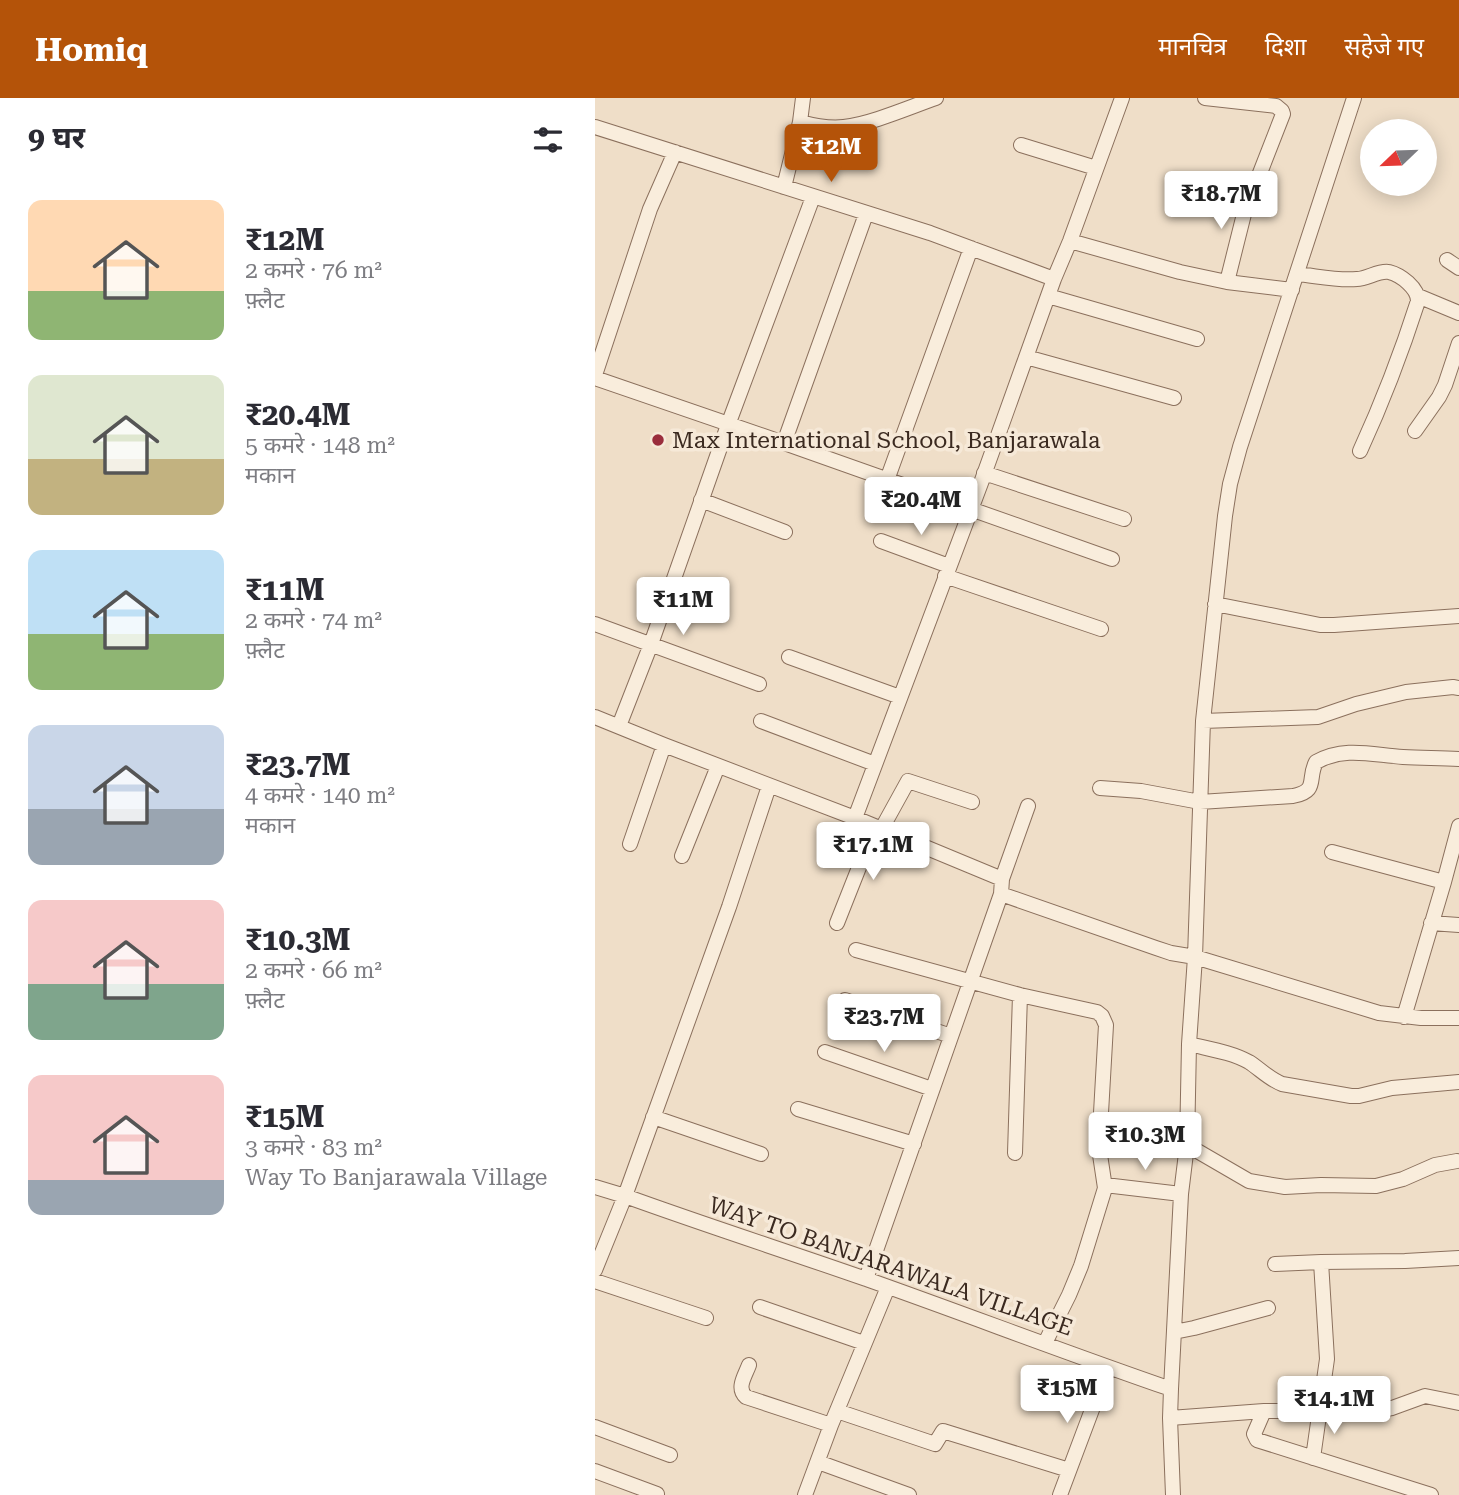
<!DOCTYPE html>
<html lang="hi">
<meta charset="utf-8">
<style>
:root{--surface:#fff;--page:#f2f2f3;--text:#2b2b33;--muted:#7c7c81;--accent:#b45309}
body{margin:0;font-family:"Roboto Serif","Noto Sans Devanagari",serif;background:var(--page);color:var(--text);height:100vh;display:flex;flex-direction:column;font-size:26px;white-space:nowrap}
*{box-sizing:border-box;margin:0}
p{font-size:23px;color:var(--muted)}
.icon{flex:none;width:38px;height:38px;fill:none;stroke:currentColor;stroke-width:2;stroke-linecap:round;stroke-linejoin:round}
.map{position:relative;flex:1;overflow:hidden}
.drawer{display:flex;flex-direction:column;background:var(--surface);width:595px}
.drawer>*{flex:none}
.needle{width:46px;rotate:247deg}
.controls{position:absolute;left:765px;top:21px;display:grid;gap:14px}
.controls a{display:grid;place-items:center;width:77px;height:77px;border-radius:50%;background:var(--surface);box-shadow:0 4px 18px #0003;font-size:35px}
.price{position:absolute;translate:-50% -60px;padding:0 16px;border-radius:7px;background:#fff;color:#222;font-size:23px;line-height:46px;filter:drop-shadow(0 2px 4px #0008)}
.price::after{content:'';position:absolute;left:50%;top:42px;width:21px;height:16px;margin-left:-10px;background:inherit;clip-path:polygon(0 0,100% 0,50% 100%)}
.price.on{background:var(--accent);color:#fff}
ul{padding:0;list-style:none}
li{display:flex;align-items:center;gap:21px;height:175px;padding:0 28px}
li span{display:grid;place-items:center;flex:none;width:196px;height:140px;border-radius:14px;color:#555}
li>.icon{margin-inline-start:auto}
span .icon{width:84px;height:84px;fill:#fffc;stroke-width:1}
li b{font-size:30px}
h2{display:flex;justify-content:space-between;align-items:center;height:84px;padding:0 28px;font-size:30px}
header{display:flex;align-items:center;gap:42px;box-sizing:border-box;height:98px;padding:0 35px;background:var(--accent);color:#fff}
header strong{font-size:33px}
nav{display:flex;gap:38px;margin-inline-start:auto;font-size:24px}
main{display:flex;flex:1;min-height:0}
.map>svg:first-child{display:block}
</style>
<header>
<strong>Homiq</strong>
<nav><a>मानचित्र</a><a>दिशा</a><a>सहेजे गए</a></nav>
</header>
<main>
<section class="drawer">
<h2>9 घर<svg class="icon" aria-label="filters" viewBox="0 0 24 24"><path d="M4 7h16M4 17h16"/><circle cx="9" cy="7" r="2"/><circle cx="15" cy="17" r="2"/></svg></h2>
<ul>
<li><span style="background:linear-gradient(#ffd9b3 65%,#8fb573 0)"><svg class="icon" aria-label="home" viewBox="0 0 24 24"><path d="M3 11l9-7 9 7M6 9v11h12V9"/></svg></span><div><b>₹12M</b><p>2 कमरे · 76 m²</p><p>फ़्लैट</p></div></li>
<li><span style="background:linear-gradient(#dfe7d0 60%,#c2b280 0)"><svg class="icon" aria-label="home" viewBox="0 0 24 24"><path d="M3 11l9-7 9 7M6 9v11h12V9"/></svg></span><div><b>₹20.4M</b><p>5 कमरे · 148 m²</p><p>मकान</p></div></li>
<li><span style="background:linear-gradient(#bfe0f5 60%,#8fb573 0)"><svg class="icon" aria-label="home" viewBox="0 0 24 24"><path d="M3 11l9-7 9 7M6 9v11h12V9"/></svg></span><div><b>₹11M</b><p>2 कमरे · 74 m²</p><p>फ़्लैट</p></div></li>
<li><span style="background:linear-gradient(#c9d6e8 60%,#9aa5b1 0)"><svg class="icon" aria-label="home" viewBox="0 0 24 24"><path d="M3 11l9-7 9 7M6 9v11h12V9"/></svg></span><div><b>₹23.7M</b><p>4 कमरे · 140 m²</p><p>मकान</p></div></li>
<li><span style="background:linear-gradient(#f6c9c9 60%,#7fa58c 0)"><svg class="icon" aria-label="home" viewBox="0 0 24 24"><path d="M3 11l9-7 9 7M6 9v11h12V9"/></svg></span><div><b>₹10.3M</b><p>2 कमरे · 66 m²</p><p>फ़्लैट</p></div></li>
<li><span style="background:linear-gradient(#f6c9c9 75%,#9aa5b1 0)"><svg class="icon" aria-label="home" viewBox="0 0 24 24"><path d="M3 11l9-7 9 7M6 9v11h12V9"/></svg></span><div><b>₹15M</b><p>3 कमरे · 83 m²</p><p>Way To Banjarawala Village</p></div></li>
</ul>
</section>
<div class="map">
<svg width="864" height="1397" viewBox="0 0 864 1397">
<rect width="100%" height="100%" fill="#efdec8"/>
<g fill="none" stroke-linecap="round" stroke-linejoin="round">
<defs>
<path id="minor" d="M205 24 208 0
M0 29 335 135 459 181
M426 47 501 70
M189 89 205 24C220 28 234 31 249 29 276 26 315 9 341 0
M475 143 585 174 632 184 649 116 688 16 687 13 681 8 610 0
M852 162 864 170
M702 176C722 178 743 183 762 181 772 181 784 172 794 174 806 177 823 190 823 203 806 256 788 303 765 353
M632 184 697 192
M453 198 602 241
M823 198 864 215
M431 259 579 300
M0 277 55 111 80 54
M0 280 189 345 517 461
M820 333 844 299 850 287 864 245
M189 345 271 116
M389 375 529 421
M292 382 376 150
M106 402 190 434
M286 443 354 468
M350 478 506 531
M620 506 725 527H739L864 518
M0 526 164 586
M194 559 305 599
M0 619 69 647 260 720 407 781 406 796 561 850 576 855 600 859 784 915 826 920H864
M166 623 280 666
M608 623 723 619 761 606 811 594 858 589 864 590
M24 628 56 546 133 327 218 99
M505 690 546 693 605 704 698 698C724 693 712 681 721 664 750 648 777 657 808 659 827 660 845 660 864 661
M260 720 386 385 459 181 475 143 527 0
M286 732 313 683 377 704
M35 746 69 647
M737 754 849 784
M87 758 123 668
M407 781 433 708
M242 825 280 729
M836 825 864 827
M261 852 425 897 502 914 507 918 511 927 504 1050 510 1090 486 1168 474 1197 450 1245
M250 902 356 938
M809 919 849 784 864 728
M594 946C614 951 636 954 654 964 665 971 674 981 687 986L756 998H764L797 990 864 984
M230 954 337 991
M203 1011 319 1046
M58 1019 166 1056
M592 1047 654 1083 690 1089 726 1087 781 1088 808 1081 840 1067 862 1063
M420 1055 425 897
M510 1087 586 1096
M0 1089 30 1098C110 1127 191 1153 271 1181 373 1217 474 1256 576 1291
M726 1164 810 1163 864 1160
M680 1166 726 1164 732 1261 718 1360
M0 1172 30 1098 134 809 174 688
M271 1181 406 796
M0 1183 111 1220
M165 1209 269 1245
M579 1234 599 1230 673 1210
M154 1267C150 1278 141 1290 151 1299L236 1327
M242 1313 340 1346 348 1333 474 1372
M669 1313 659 1336 662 1342 836 1397
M575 1320 669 1313 785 1312 797 1310 830 1298 864 1305
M0 1329 75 1357
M223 1364 314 1397
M0 1373 62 1396
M210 1397 236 1327 293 1189
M465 1397 513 1269
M578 1397 575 1320 576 1291 586 1096 592 1047 594 946 600 859 608 623 630 418 635 386 645 349 759 0"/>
</defs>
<use href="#minor" stroke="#8b705d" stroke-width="16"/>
<use href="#minor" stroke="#f9eddc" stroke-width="14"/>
</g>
<circle fill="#9a2d3c" stroke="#f6e9d8" stroke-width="2.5" cx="63" cy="342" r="7"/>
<g text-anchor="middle" stroke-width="7" stroke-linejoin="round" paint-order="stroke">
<g font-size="23" fill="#3b2a20" stroke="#f6e9d8" text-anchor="start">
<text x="77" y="350">Max International School, Banjarawala</text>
</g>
<g font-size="23" fill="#3b2a20" stroke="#f6e9d8">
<text transform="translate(296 1168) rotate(19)" y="8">WAY TO BANJARAWALA VILLAGE</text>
</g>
</g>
</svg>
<div class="controls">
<a><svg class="needle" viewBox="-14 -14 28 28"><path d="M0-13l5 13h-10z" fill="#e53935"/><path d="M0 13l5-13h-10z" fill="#7c7c81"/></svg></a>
</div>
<b class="price on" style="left:236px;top:86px">₹12M</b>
<b class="price" style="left:626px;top:133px">₹18.7M</b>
<b class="price" style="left:326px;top:439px">₹20.4M</b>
<b class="price" style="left:88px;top:539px">₹11M</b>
<b class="price" style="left:278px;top:784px">₹17.1M</b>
<b class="price" style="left:289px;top:956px">₹23.7M</b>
<b class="price" style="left:550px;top:1074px">₹10.3M</b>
<b class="price" style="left:472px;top:1327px">₹15M</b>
<b class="price" style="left:739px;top:1338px">₹14.1M</b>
</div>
</main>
